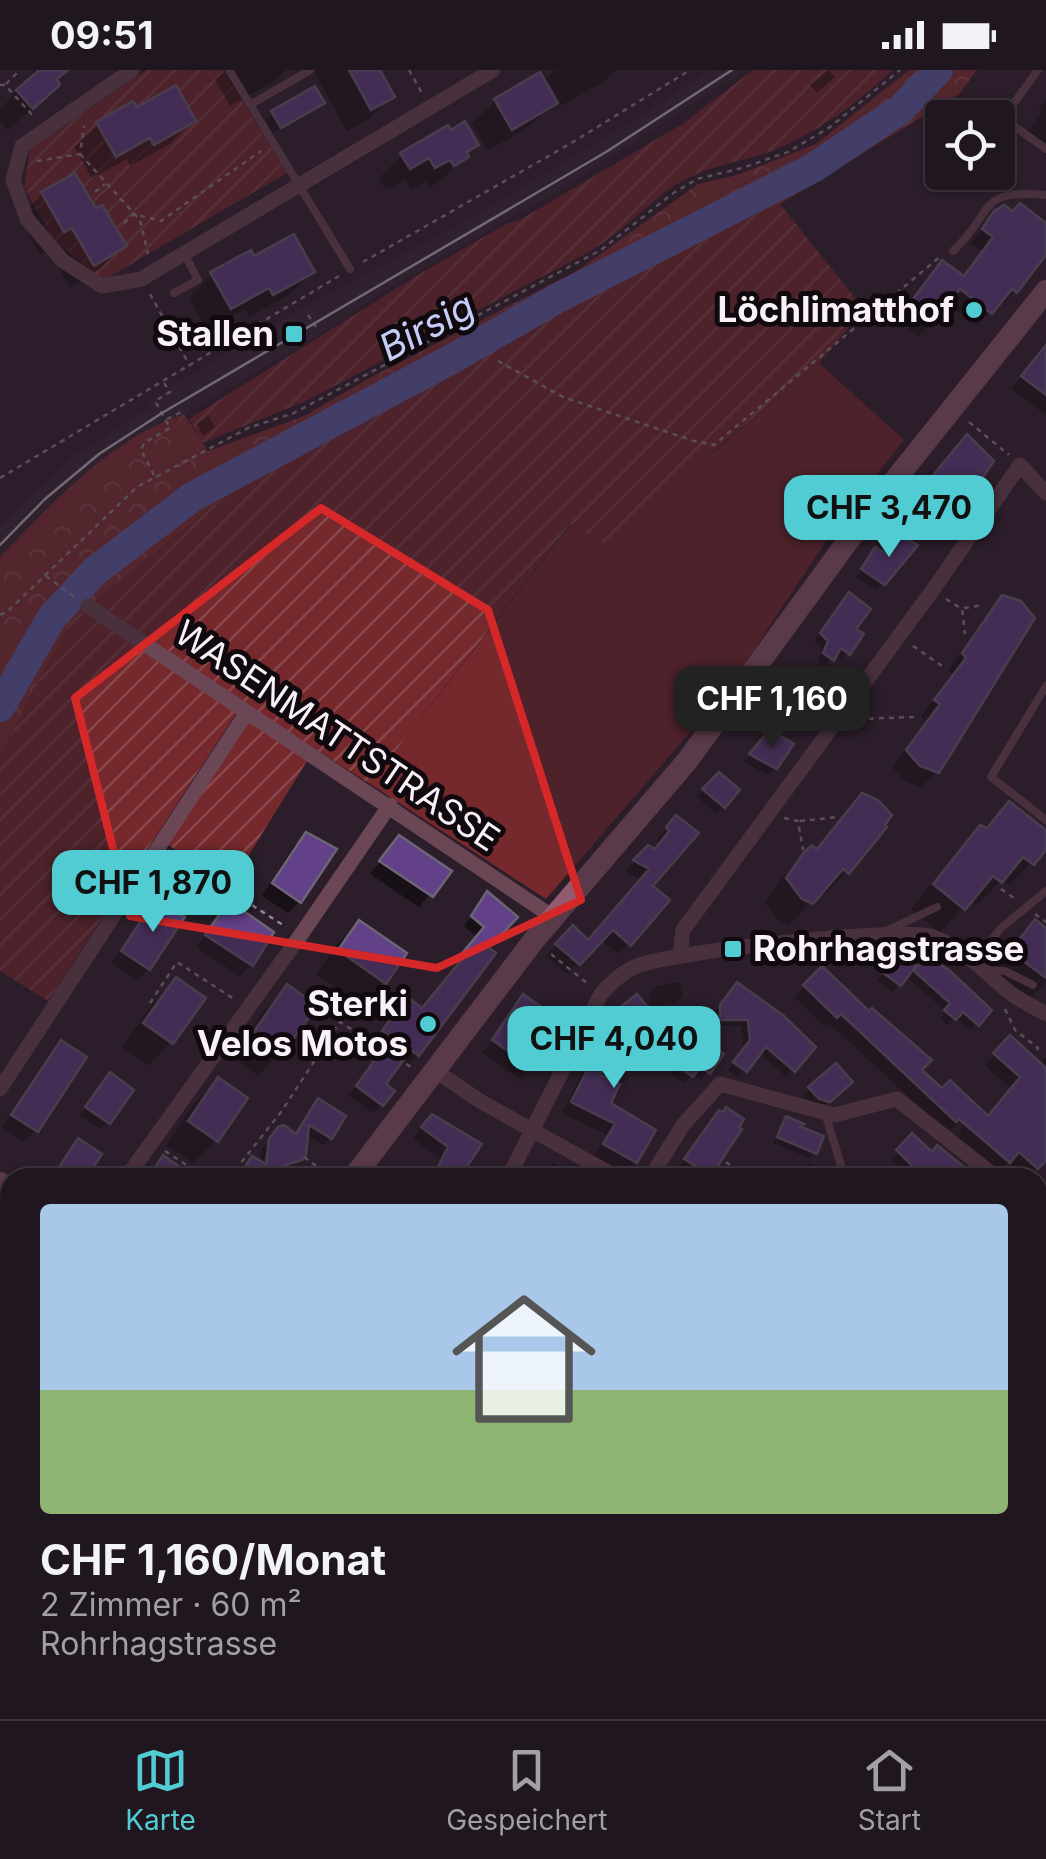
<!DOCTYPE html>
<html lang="de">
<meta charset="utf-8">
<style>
:root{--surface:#201620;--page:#2d232d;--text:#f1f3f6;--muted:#a29fa5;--line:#3d353e;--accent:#51ccd3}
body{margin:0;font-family:Inter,sans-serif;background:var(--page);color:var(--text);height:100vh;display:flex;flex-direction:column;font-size:38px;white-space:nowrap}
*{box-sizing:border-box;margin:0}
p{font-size:32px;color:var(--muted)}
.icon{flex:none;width:55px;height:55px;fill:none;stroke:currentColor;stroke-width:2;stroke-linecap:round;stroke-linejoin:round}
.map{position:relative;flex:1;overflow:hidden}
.details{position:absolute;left:0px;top:1098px;width:1048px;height:552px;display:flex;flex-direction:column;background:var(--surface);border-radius:30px 30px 0 0;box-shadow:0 2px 8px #0004,0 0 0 2px var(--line)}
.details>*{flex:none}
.fabs{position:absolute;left:925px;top:30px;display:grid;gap:20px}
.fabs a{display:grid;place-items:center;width:90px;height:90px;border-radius:10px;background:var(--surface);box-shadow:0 2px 8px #0004,0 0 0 2px var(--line);font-size:50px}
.price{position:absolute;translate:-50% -85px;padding:0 22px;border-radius:20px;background:var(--accent);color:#111;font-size:32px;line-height:65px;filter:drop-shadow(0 2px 5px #0008)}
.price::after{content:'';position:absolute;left:50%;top:60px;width:30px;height:22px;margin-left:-15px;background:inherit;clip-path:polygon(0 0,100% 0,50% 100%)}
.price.on{background:#222;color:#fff}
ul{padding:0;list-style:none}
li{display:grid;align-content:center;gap:20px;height:530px;padding:0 40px}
li span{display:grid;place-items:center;height:310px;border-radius:10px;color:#555}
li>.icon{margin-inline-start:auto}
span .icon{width:180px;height:180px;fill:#fffc;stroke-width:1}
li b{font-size:42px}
.status{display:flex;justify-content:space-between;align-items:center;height:70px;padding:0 50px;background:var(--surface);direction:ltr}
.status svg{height:28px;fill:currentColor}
.menu{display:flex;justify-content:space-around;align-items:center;height:140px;border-top:2px solid var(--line);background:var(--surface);font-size:28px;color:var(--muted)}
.menu a{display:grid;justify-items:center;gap:5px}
.menu .on{color:var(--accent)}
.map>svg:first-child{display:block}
</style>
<div class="status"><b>09:51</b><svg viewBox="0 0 49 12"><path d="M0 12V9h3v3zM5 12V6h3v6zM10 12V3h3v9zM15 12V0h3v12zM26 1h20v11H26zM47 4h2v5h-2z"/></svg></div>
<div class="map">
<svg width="1046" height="1649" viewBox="0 0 1046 1649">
<defs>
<pattern id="forest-crowns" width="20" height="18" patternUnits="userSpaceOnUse" patternTransform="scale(2.5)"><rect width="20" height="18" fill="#832f32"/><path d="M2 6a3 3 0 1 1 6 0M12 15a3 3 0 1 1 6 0" fill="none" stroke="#954d50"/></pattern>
<pattern id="garden-furrows" width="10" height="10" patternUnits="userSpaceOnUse" patternTransform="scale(2.5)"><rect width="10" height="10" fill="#75292c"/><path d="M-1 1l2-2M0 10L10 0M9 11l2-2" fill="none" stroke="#89484b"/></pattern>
</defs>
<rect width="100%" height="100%" fill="#2b1e2a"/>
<path fill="#372636" d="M710 0H745L566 116 381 223 320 264 184 344 160 352 103 390 47 440 0 487V455L75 385 150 338 148 331 303 238 464 152 646 43Z"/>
<path fill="#75292c" d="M819 293 904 370 836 456 730 616 546 829 370 714 571 454 714 382Z"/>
<path fill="url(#forest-crowns)" d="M909 0H977L959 24 780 134 656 189 224 427 71 551 0 685V487C53 433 111 368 184 344L208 381 304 346 366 310 578 200 698 114 737 105 816 74Z"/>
<path fill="url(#garden-furrows)" d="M146 0H223L287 103 102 211 52 168 24 117 30 80Z
M753 0H892C859 33 814 65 769 82 743 91 713 95 688 108 651 127 625 162 589 182L306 331 202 373 189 349 416 206 508 153 518 151 684 53Z
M780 134 864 239 819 293 604 473 570 454 370 714 243 633 48 931 0 901V685L71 551 224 427 656 189Z
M248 651 307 691 231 814 168 775Z"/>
<path fill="#0007" d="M35 0H66L33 38 8 60 0 51V40Z
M225 0H286L275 11 230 36 215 10Z
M313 0H377L392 26 369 49 347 61Z
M555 0H616L605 11 560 36 557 30 531 55 488 81 472 54 495 31 539 5 543 12Z
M828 0 835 7 817 23 810 15Z
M1046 30V85L1024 65 1042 43 1038 40Z
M322 33 273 63 265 50 273 43Z
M136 40 193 51 170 74 130 96 127 89 92 108 74 77 98 54Z
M476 74 443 109 430 117 426 111 411 120 405 109 386 120 379 108 402 85Z
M74 106 95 142 124 176 100 199 70 217 48 179 40 184 19 148 42 124Z
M996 143 1046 156V181L1015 221 1002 235 998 232 977 256 947 233 919 266 897 250 942 193 962 208 982 182 970 173Z
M253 190 312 202 289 225 249 247 245 239 207 260 189 228 212 205Z
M1046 289V345L1011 319 1029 297Z
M208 346 215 357 203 365 197 354Z
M957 377 966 428 956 438 942 428 930 449 920 459 899 445 912 426 922 416 924 418Z
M902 468 884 513 876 520 856 507 875 480 888 487Z
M1003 528 937 701 921 717 905 711 892 697 926 651 921 646 952 605 948 600 987 544Z
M842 532 852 559 848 583 841 590 834 585 825 597 817 591 823 579 814 571Z
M782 617 787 645 780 652 765 641Z
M758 676 775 697 768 705 744 692Z
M719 705 723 736 716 743 697 727Z
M862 726 889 745 847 802 824 825 820 822 788 856 779 852 765 833 782 808 812 778 814 780Z
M1009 734 1046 764V776L1009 816 1001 810 977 835 971 829 940 862 911 839 957 782Z
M676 749 629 874 618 884 601 869 567 904 546 886 573 858 587 872 641 810 625 801 648 778 654 782 660 774 657 769Z
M306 765 300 831 288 843 262 826 294 776Z
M399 769 449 802 419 837 370 804Z
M487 825 485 878 492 884 417 985 409 994 402 989 382 1015 381 1035 373 1043 349 1026 385 977 375 970 398 938 422 940 456 899 453 897 477 867 464 856Z
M156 831 148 899 137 910 111 893 145 843Z
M229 834 251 895 240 906 196 877Z
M359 853 384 912 361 935 316 904 336 876Z
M1036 853 1046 859V912L1025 933 993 908 1000 898 997 896Z
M897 887 917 899 989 940 970 960 955 947 947 955 940 948 945 941 906 906 892 922 877 910Z
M822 899 942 1022 987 1048 1011 1019 985 995 1000 979 1039 995 1046 987V1088L1026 1108 1008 1091 998 1101 958 1067 969 1043 950 1061 946 1057 944 1060 829 953 825 957 794 927Z
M176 910 172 972 148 996 122 977 153 933Z
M680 912 683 926 676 933 651 937 649 924 656 916Z
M288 917 281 983 258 1006 232 987 264 941Z
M730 922 813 977 786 1007 759 982 738 1008 728 1000 744 979 741 956H714V944Z
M524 927 562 955 521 1010 482 983Z
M645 938 625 956 596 1006 607 1034 653 1061 635 1092 624 1102 594 1085 607 1065 562 1043 609 951 621 939Z
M61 973 36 1060 24 1072 2 1057 50 984Z
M691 977 720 985 701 1010 693 1004 684 1013 671 1004Z
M218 1010 216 1070 193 1093 166 1075 195 1033Z
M103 1013 108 1052 101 1059 80 1045Z
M810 1019H843L821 1038 811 1036 803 1026Z
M319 1031 330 1068 323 1075 305 1064 304 1084 292 1096 274 1102 282 1108H238L246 1096 261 1094 262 1079 271 1068 294 1066Z
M787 1049 814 1083 809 1088 773 1073Z
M713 1050 709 1104 696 1108 679 1097Z
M422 1057 479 1074 463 1099 478 1108H430L440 1088 413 1069Z
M912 1067 929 1083 908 1105 891 1089Z
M553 1093 570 1102 567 1108H542Z
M809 1093 831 1103 829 1108H795Z
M0 1145 10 1150V1168L2 1176Z
M1038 1167 1046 1174V1221L1038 1215Z
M1046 1302V1349L1038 1343V1315Z
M10 1307V1327L4 1324Z
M0 1368 10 1370V1451L0 1456Z
M1038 1398 1046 1403V1432L1038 1426Z
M0 1531 10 1533V1563L5 1568 0 1567Z
M40 1640H66L60 1646 40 1642Z
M137 1640H169L168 1649H135Z
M217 1640H285L284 1649H216Z
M305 1640H371L369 1649H303Z
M417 1640H523L514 1649H450L448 1644Z
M645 1640H670L673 1643 671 1649H643Z
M703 1640H743L752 1649H700Z
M834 1640H893L910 1649H849Z
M963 1640H1034L1046 1649H979Z
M68 1641 81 1644 80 1649H66Z
M551 1642 577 1644 576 1649H544Z"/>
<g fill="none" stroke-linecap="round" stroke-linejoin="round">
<path stroke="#8f90c8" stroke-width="5" d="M1038 1495 1046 1502"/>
<path stroke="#6167b3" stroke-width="30" d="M0 637 52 547 95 501 192 427 450 290 556 229 813 98 901 39 938 0"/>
</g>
<path fill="#624188" stroke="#6b6575" stroke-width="2.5" d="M39 0H68L57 9 60 15 33 39 16 20Z
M349 0H380L395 27 371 40Z
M540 2 558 33 512 60 494 29Z
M176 15 196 51 154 75 150 68 116 87 96 52 133 31 137 37Z
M315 16 325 33 281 58 271 41Z
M465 51 479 75 467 82 469 87 454 96 450 90 435 98 429 88 410 99 400 83 448 55 451 60Z
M75 103 96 138 102 135 127 176 94 196 72 158 64 162 41 122Z
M1020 133 1046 153V185L1017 223 1012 219 992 244 960 219 934 255 908 236 942 190 964 206 993 167 982 159 994 141 1004 135 1013 141Z
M294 164 315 202 273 225 269 218 231 239 210 202 251 180 254 186Z
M1046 275V325L1021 306Z
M967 364 994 391 968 429 950 417 932 450 908 434 922 412 925 415Z
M901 465 918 475 885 515 861 499 875 477 890 486Z
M849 522 871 539 856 559 864 564 850 585 841 578 834 591 823 583 828 571 820 563Z
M1002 525 1021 531 1035 548 939 703 920 696 906 680 940 634 934 630 966 588 962 583Z
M789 607 808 620 789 647 771 633Z
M765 665 775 672 779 665 794 674 777 699 749 684Z
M719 702 740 720 725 738 702 719Z
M862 723 878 730 892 745 885 755 887 757 849 804 843 799 813 834 802 829 786 808 805 781 812 775 817 779Z
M1009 731 1046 760V780L1034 795 1023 787 1002 813 993 806 965 840 933 814 980 755 987 758Z
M676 745 699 763 653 816 670 830 631 876 613 860 580 895 555 874 573 855 588 870 649 799 633 790 648 775 655 779 669 761 666 757Z
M306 762 337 779 301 833 272 813Z
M399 765 452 801 433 827 379 791Z
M487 821 518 847 489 878 496 883 419 986 411 980 386 1014 395 1021 383 1036 356 1016 391 967 382 961 406 926 422 938 462 889 459 887 484 857 471 846Z
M156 828 171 842 185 847 150 900 121 881Z
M229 831 274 862 253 896 205 865Z
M1035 849 1046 858V908L1014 884 1022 874 1018 871Z
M359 850 407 883 386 914 338 880Z
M896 884 916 896 901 916 882 902Z
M925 886 949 900 992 940 979 956 963 942 956 950 944 940 950 933 914 901Z
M822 896 869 941 872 938 932 990 922 1000 942 1018 950 1010 988 1046 1020 1007 993 983 1010 965 1046 998V1091L1038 1099 1019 1082 1010 1093 959 1049 956 1052 841 944 837 948 803 915Z
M176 907 206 928 173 974 143 953Z
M737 912 784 946 816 977 795 1002 766 977 747 1002 733 992 750 970 748 950H720V935Z
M287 914 317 936 283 984 253 963Z
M523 924 565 954 535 1000 492 970Z
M637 924 648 938 629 952 600 1005 620 1014 611 1033 656 1060 637 1093 603 1074 615 1054 571 1032 619 938Z
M698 966 724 984 710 1004 700 997 693 1007 677 996Z
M61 970 87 987 38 1062 11 1045Z
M836 993 853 1012 830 1032 819 1029 808 1017Z
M110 1002 134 1020 110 1054 85 1037Z
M218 1007 248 1028 218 1072 188 1051Z
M318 1028 346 1046 332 1069 309 1055 306 1085 302 1090 274 1099 287 1108H238L252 1086 266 1094 269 1069 278 1057 284 1055 296 1064Z
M726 1037 744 1049 739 1057 742 1059 711 1106 684 1089 719 1040 723 1042Z
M432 1044 482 1074 466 1098 483 1108H432L448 1077 421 1057Z
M786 1046 804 1054 801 1057 824 1066 817 1084 777 1067Z
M912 1063 932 1082 937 1075 978 1108H925L896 1080Z
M78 1068 102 1084 86 1108H52Z
M163 1085 195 1108H148Z"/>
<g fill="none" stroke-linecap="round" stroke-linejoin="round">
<path stroke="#948993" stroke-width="2.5" stroke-dasharray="5 5" stroke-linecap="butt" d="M409 0 423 25
M6 14 20 0
M0 15H5L34 47
M80 84 140 150 148 184
M37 91 80 84 84 56
M95 122 105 114
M124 153 134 144 161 151 261 81
M363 192 573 72 690 0
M150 224 190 296
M308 245 316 257
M498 291 563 327 694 371 714 375 941 186
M167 349 183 341
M969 352 1009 385
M154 405 141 380 144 373 170 358 155 331 170 322 164 313
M0 408 339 206
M46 506 76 528
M946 529 962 539 965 564
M964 538 983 535
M0 545 8 541 137 417 248 358 294 343 601 180 672 124 697 109 742 98 788 82 830 57 900 0
M913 576 942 596
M859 649 914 647
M784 748 798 751 803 780
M800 751 838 747
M1001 819 1017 830
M209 843 227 819 286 857
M1035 844 1046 852
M551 884 588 914
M150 933 177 892 234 929
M1005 939 1015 960 1038 978 1034 984
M165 1081 206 1108
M304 1087 331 1107
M726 1092 747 1108
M229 1108 281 1042 340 952 411 997
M685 1640 689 1643 686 1649
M758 1640 771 1649
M13 1646 29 1649"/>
<path stroke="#6b4755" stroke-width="8" d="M229 0 350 199
M1038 0 1003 48 1046 79
M250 35 310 0
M953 181C996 141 975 119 1046 125
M174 223 198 210 184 183
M1046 616 991 707 1046 750
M145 797 183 825 176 836
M886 861 937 837
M974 892 1001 858 1046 821
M989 901H1005L1033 915
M825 1043 843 1102 853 1108"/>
<path stroke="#6b4755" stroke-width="15" d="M132 0 22 76 13 110 27 149 63 191 102 216 141 209 493 0
M88 536 553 847
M680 886 683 860 932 521 1020 395 1046 423
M434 1000 480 1031 618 1108
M0 1019 247 642
M126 1108 300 866 390 735
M508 1108 601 924C611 913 622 902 637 896 670 882 901 856 933 867 965 878 986 905 1013 925 1023 932 1035 938 1046 944
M650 1108 683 1055 720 1014 834 1045 897 1029 997 1108
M1038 1142 1046 1150
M1038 1276 1046 1264
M0 1283 10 1249
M1038 1368 1046 1373
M1038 1617 1046 1621
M598 1640 604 1649
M814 1640 828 1649
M201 1649 202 1640
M394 1649 395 1640"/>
<path stroke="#935b70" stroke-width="22" d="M353 1108 534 870 687 691 867 445 1046 221
M0 1113 10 1118
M106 1649 107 1640"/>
<path stroke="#cdc4cc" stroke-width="2.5" d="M0 475 45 429 99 384 162 343 606 82 732 0"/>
</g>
<path d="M0 0H1046V1649H0ZM321 438 488 540 581 830 437 898 130 846 75 628Z" fill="#2b1e2a" fill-opacity=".55" fill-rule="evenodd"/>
<path fill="none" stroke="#d62828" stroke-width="8" stroke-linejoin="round" d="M321 438 488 540 581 830 437 898 130 846 75 628Z"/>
<g fill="#51ccd3" stroke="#100a0f" stroke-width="4">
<circle cx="974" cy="240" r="10"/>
<rect x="284" y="254" width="20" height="20" rx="5"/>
<rect x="723" y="869" width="20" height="20" rx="5"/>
<circle cx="428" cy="954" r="10"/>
</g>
<g text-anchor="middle" stroke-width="10" stroke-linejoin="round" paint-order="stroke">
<g font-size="35" font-weight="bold" fill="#f9f0f8" stroke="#100a0f" text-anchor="end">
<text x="954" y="252">Löchlimatthof</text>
<text x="274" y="276">Stallen</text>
<text x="753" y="891" text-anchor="start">Rohrhagstrasse</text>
<text x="408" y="946">Sterki<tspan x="408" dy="40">Velos Motos</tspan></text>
</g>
<g font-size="35" fill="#f9f0f8" stroke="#100a0f">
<text transform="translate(337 666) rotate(34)" y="12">WASENMATTSTRASSE</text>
</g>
<g font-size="38" font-style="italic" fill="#c5ccf6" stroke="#100a0f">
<text transform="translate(427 257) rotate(-28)" y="13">Birsig</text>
</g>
</g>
</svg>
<div class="fabs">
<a><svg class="icon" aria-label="locate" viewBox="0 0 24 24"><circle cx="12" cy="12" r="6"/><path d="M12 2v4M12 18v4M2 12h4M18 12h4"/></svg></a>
</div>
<b class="price" style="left:889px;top:490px">CHF 3,470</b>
<b class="price on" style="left:772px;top:681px">CHF 1,160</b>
<b class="price" style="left:153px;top:865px">CHF 1,870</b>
<b class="price" style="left:614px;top:1021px">CHF 4,040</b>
<section class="details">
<ul>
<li><span style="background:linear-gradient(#a9c7e8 60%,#8fb573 0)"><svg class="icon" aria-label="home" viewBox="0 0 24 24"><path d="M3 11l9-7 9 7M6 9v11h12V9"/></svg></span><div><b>CHF 1,160/Monat</b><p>2 Zimmer · 60 m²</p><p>Rohrhagstrasse</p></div></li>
</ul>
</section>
</div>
<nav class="menu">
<a class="on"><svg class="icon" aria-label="map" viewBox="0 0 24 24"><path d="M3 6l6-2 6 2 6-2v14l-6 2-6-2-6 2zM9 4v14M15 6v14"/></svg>Karte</a>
<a><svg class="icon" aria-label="saved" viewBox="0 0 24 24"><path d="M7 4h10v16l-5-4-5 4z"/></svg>Gespeichert</a>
<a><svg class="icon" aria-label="home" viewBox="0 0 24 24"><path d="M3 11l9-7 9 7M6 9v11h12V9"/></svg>Start</a>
</nav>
